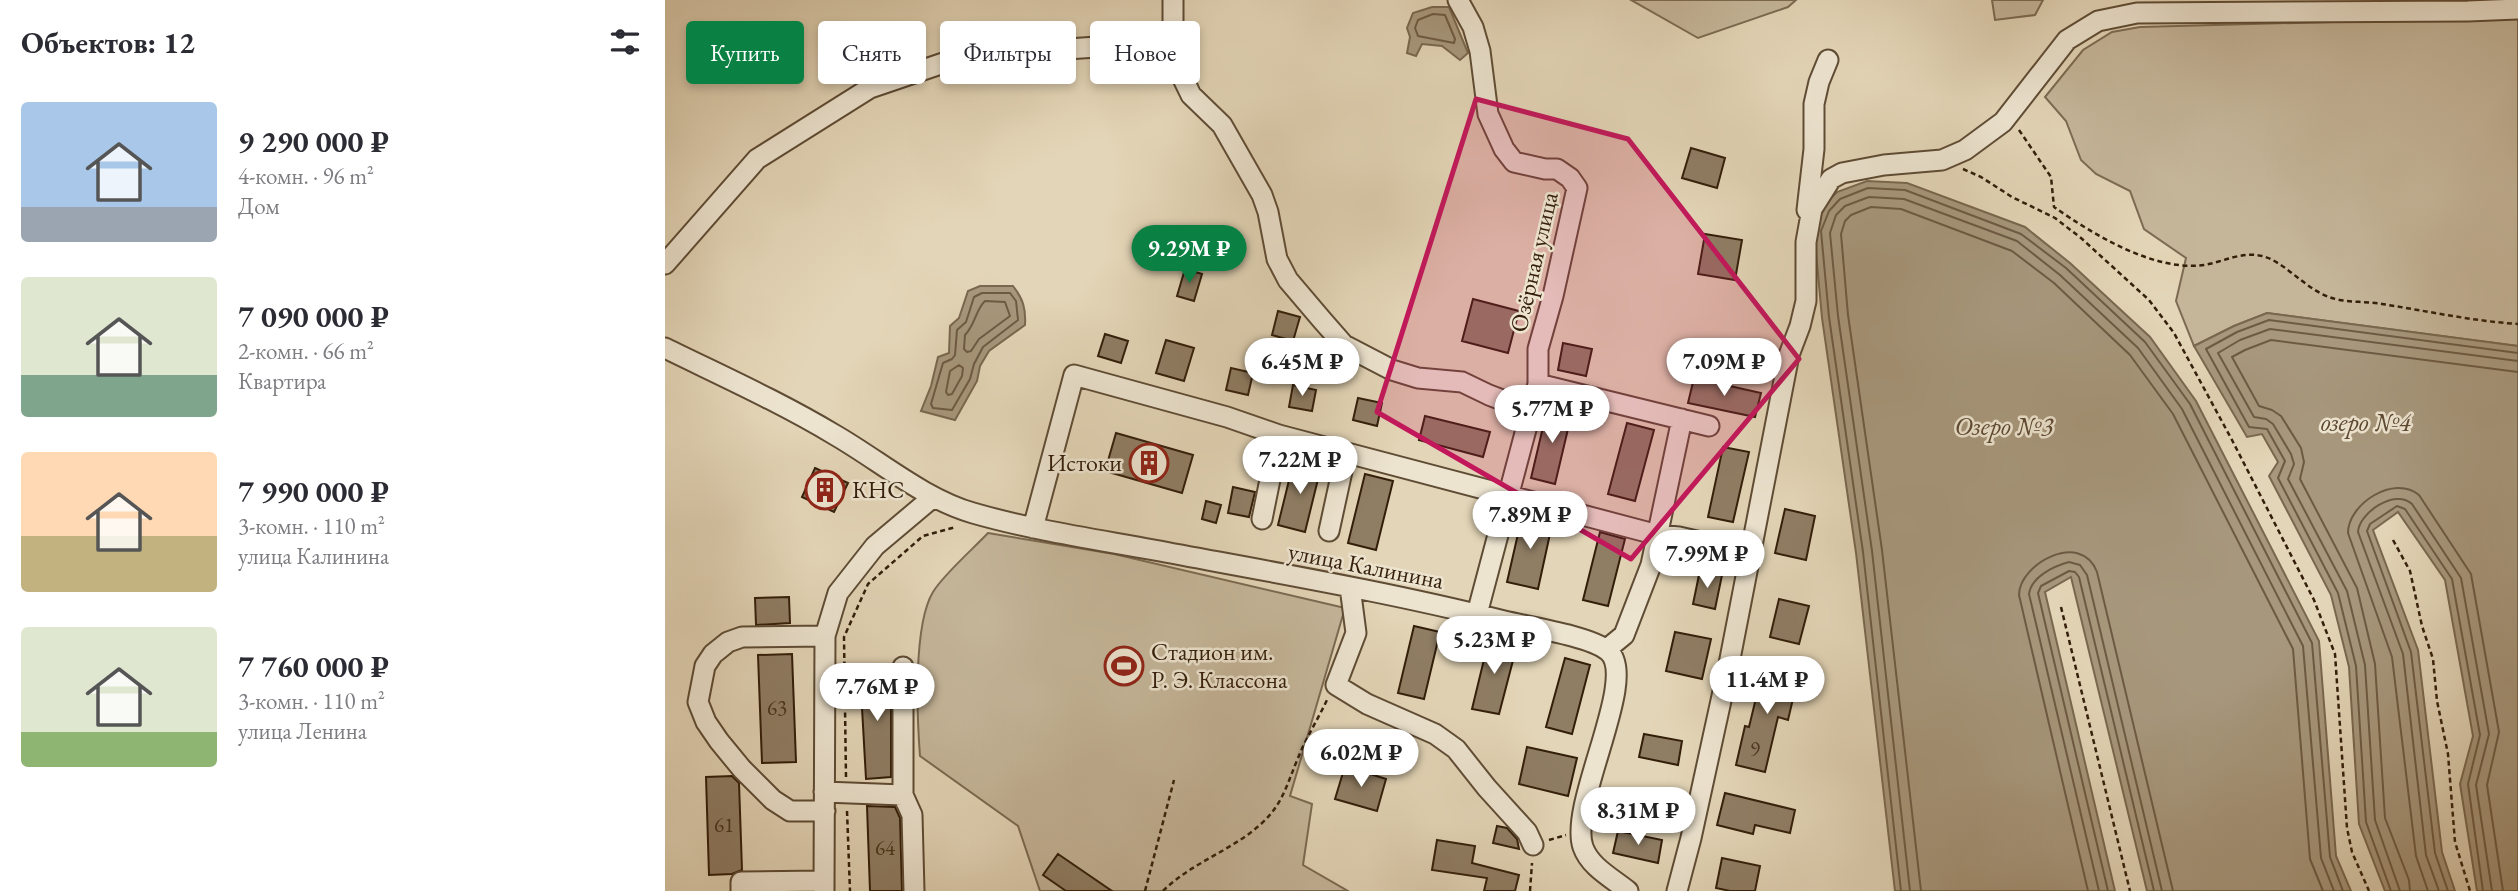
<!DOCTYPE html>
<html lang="ru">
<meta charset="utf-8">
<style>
:root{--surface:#fff;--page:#f2f2f3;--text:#2b2b33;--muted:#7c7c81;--accent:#0b8043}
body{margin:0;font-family:"EB Garamond",serif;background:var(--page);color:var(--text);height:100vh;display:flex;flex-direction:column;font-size:26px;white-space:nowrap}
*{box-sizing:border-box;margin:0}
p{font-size:23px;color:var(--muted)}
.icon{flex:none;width:38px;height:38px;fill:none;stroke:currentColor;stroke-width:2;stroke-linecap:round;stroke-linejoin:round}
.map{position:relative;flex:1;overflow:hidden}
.sheet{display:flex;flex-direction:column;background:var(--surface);width:665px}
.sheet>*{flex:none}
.guide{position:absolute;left:21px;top:21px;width:665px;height:63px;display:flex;gap:14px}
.price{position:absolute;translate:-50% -60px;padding:0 16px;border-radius:24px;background:#fff;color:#222;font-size:23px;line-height:46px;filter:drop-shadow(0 2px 4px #0008)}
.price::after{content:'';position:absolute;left:50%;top:42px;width:21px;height:16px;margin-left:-10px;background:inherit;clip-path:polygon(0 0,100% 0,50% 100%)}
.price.selected{background:var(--accent);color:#fff}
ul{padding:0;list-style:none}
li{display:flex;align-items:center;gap:21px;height:175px;padding:0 21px}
li span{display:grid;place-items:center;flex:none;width:196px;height:140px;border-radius:7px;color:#555}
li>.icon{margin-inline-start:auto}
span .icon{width:84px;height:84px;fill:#fffc;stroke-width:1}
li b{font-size:30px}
h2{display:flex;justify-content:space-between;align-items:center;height:84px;padding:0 21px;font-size:30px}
.pill{padding:0 24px;border-radius:7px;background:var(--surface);box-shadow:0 4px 10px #0003;font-size:24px;line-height:63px}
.pill.selected{background:var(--accent);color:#fff}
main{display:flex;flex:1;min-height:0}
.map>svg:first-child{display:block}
</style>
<main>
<section class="sheet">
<h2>Объектов: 12<svg class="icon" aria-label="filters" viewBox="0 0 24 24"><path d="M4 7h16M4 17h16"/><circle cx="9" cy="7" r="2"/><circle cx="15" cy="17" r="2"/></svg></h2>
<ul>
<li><span style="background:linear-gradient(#a9c7e8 75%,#9aa5b1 0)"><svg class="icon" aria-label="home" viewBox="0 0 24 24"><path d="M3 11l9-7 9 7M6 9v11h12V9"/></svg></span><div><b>9 290 000 ₽</b><p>4-комн. · 96 m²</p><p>Дом</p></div></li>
<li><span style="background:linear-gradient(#dfe7d0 70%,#7fa58c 0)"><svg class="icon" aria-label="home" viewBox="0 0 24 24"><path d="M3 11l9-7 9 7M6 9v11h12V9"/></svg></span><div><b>7 090 000 ₽</b><p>2-комн. · 66 m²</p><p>Квартира</p></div></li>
<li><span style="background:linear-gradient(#ffd9b3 60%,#c2b280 0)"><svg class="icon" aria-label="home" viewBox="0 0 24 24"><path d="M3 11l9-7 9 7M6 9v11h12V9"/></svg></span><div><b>7 990 000 ₽</b><p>3-комн. · 110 m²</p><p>улица Калинина</p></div></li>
<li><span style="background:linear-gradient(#dfe7d0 75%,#8fb573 0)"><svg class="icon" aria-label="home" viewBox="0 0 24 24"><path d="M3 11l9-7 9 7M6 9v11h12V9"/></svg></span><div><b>7 760 000 ₽</b><p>3-комн. · 110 m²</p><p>улица Ленина</p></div></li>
</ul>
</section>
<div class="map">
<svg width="1853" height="891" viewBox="0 0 1853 891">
<rect width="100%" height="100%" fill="#e3d5b7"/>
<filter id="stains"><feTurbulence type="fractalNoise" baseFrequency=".00286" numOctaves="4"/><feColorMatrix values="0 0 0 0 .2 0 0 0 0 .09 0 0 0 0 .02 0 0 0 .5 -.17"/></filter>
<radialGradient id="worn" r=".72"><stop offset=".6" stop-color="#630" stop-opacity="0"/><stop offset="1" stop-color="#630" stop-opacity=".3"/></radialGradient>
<path fill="#c5b69a" stroke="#7c6a52" stroke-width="2" d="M966 0H1131L1123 7 1033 38Z
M1327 0H1378L1370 15 1330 20Z
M1853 17V346L1602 313 1569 326 1529 346 1511 301 1521 258 1479 229 1465 191 1431 174 1416 160 1401 121 1380 97 1418 50 1447 32 1475 27Z
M323 533 449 554 680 608 625 796 647 804 638 865 683 891H375L353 826 255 756C252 717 248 625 268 592 278 575 309 548 323 533Z"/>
<path fill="#a7977c" stroke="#79674e" stroke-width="2" d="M767 7H784L803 53 795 60 777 46 757 44 751 56 742 53 745 37 742 28 748 13Z
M1202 181 1242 183 1360 227 1405 263 1485 337 1531 401 1654 641 1671 856 1686 891H1482L1406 577 1380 592 1450 891H1230L1191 553 1157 318 1149 230 1157 207 1172 192Z
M315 286H348C358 299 361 308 360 325L324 351 315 366 312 381 290 420 256 411 266 386 273 357 284 353 285 326 294 318 303 291Z
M1602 313 1853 346V891H1812L1795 784 1808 736 1780 580 1733 512 1708 530 1753 650 1777 852 1790 891H1720L1694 824 1684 667 1666 595 1604 476 1613 462 1597 434 1582 437 1529 346 1569 326Z"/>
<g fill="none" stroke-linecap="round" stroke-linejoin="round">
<path stroke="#6d5a43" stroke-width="2" d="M768 14 780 15 790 39 789 43 753 36 750 28 753 20Z
M317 293H345L351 301 353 320 318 347 309 364 305 379 287 410 268 408 266 404 278 363 287 359 290 355 292 330 301 322 309 297Z
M320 301 340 302 345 316 314 339 306 351 302 352 299 349 300 335C310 325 311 309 320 301Z
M294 365 298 368 297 376 287 394 283 395 281 392 285 371Z
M1236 891 1198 552 1164 317 1156 231 1164 211 1175 199 1203 188 1240 190 1356 234 1401 268 1480 342 1525 404 1647 643 1665 857 1678 891
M1245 891 1207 551 1173 316 1165 233 1171 215 1180 206 1204 197 1239 199 1352 241 1395 275 1473 348 1517 409 1638 646 1656 858 1669 891
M1256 891 1217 550 1183 315 1176 234 1180 221 1186 215 1206 207 1236 209 1347 251 1389 283 1465 355 1508 414 1628 649 1645 859 1658 891
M1423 891 1354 595C1354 564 1416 530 1432 572L1508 891
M1434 891 1364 594C1366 577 1389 566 1404 562L1415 565 1422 575 1497 891
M1443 891 1373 593 1376 586 1404 571 1410 572 1414 577 1489 891
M1726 891 1701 822 1691 666 1673 593 1613 478 1620 461 1602 429 1584 427 1541 349 1572 332 1604 320 1853 353
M1735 891 1710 820 1700 665 1682 591 1623 479 1629 464 1626 454 1608 424 1601 419 1589 417 1553 353 1575 340 1605 329 1853 361
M1745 891 1744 880 1720 818 1710 664 1692 588 1635 479 1639 462 1636 448 1616 416 1607 410 1594 406 1567 357 1580 350 1606 340 1853 372
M1763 891 1751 856 1727 657 1683 533C1683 504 1729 474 1754 495L1806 574 1834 732 1822 785 1838 891
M1774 891 1761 855 1738 654 1693 532C1694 513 1730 488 1747 504L1796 578 1824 734 1811 785 1827 891
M1783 891 1770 853 1746 652 1702 531 1705 524 1732 506 1740 509 1787 579 1815 735 1803 784 1818 891"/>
</g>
<path fill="#8f7d64" stroke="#331e0a" stroke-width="2" d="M1026 148 1060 158 1052 188 1017 178Z
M1040 234 1077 240 1070 280 1033 274Z
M520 269 537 274 529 301 512 296Z
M808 299 854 311 843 353 797 341Z
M613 311 635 317 628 341 607 335Z
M440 334 463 341 456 363 433 356Z
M501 340 529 348 519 381 491 373Z
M898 343 927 349 921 376 893 370Z
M566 368 588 373 583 395 561 390Z
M1029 378 1096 393 1090 417 1023 403Z
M628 385 651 390 647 411 624 407Z
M693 398 717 403 712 426 688 420Z
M883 406 907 412 890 484 866 478Z
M760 416 825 432 818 457 754 440Z
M962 423 989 430 970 501 943 494Z
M451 433 528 455 517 493 440 471Z
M1058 447 1084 452 1068 522 1043 517Z
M629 460 656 467 640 532 613 525Z
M150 468 183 483 169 512 137 497Z
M700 474 728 481 711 550 683 543Z
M568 487 590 492 584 517 563 513Z
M541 501 556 505 551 523 537 519Z
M1120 509 1150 516 1141 560 1110 553Z
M858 512 888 520 873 589 842 582Z
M935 532 960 539 943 606 918 600Z
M1035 570 1057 575 1050 609 1028 604Z
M124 597 125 623 91 625 90 598Z
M1114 599 1144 606 1134 644 1105 637Z
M749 626 775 632 759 699 733 693Z
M1010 632 1046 639 1037 679 1001 671Z
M824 639 852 645 834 714 807 709Z
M127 654 131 762 97 763 93 655Z
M900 658 925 665 907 734 881 727Z
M1099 665 1134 673 1123 720 1113 717 1100 772 1071 765 1080 726 1084 727Z
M226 670V777L201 779 195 672Z
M979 734 1017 741 1013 765 974 757Z
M862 747 912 758 903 796 854 784Z
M680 766 721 779 712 811 670 799Z
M67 776 74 783 77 870 67 874 44 875 41 777Z
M1060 793 1130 810 1125 833 1090 825 1088 834 1052 825Z
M202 806 230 807 235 818 237 891H205Z
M832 826 842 828 852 839 854 849 828 843Z
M953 831 997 840 993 863 948 853Z
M772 840 810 846 807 863 854 875 850 891H819L822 878 767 870Z
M393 854 447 891H401L378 875Z
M1057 858 1095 866 1090 891H1065L1051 888Z"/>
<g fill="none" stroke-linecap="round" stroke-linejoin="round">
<defs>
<path id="minor" d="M508 0V34L505 42 507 56 526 95 557 125 597 195 603 212 612 259 623 280 657 320 679 345 727 370 753 378 797 382 824 395 866 411
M793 0 808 27 815 51 823 114 839 149 849 162 880 169H892L905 178 912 188 888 296 873 349V384L812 614
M1142 210 1149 149V104L1154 82 1163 60
M0 264 92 159 205 88 299 56 505 42
M0 348C57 376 115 402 170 435 215 461 259 499 308 513 367 530 429 539 489 550 606 572 724 592 839 621 864 627 925 636 943 651 975 677 903 804 918 847 925 867 947 878 963 891
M873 384 1044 426
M597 519 614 435
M368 528 409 375 562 417 614 435 993 535 1014 537 1084 553
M664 531 681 453
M685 587 691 633 671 685 702 704 770 734 791 749 822 788 862 832 868 845
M160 636 77 637 63 642 48 654 40 666 33 702 41 722 54 741 77 769 108 800 125 811H160
M942 649 959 635 986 565 1017 419
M159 792 238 795V667
M238 795 247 815 249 891
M76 891V882L159 881
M159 891 160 636 173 593 210 546 267 498
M1012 891 1026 838 1064 664 1124 355 1135 326 1141 301V242L1147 209 1166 179 1177 173 1219 165 1277 160 1300 150 1338 122 1402 40 1433 21 1472 13 1803 11 1853 9"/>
</defs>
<use href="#minor" stroke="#5f4c35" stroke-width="23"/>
<path stroke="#331e0a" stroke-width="2.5" stroke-dasharray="5 3.5" stroke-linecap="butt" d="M1354 130 1386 177 1389 207C1429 235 1490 272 1539 265 1558 262 1577 251 1597 256 1619 261 1639 288 1664 297 1680 303 1700 301 1717 304 1762 311 1807 321 1853 324
M1298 169 1316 177 1347 197 1390 218 1416 238 1484 300 1509 333 1567 440 1649 600 1670 654 1682 828 1687 852 1704 891
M1728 540 1745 571 1757 626 1768 659 1772 701 1783 754 1790 842 1805 891
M1396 607 1465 891
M181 777 179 637 203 584 258 536 291 527
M182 811 185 891
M884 840 901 835
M480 891 509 780
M498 891C526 863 566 851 596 824 618 804 622 784 633 758 641 738 653 719 662 700
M865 891 867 863"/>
<use href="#minor" stroke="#ede4d0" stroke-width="19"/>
</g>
<path fill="#c2185b" fill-opacity="0.2" stroke="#c2185b" stroke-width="5" stroke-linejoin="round" d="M811 99 963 139 1134 359 966 559 712 412Z"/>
<defs>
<symbol id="building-ring" viewBox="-11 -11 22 22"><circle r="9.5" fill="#ede4d0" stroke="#8f2418" stroke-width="1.5"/><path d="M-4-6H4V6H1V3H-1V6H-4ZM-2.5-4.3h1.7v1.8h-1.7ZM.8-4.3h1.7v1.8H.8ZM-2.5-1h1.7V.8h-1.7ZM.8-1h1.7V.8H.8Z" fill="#8f2418"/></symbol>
<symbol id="stadium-ring" viewBox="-11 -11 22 22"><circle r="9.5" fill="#ede4d0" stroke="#8f2418" stroke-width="1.5"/><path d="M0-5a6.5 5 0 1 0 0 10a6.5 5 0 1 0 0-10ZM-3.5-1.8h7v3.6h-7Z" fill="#8f2418"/></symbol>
</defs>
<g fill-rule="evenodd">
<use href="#building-ring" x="462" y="441" width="44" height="44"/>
<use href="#building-ring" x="138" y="468" width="44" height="44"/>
<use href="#stadium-ring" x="437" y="644" width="44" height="44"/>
</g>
<g text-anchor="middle" stroke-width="5" stroke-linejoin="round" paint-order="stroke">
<g font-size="21" fill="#4a3620">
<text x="112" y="715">63</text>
<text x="1090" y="756">9</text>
<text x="59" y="832">61</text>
<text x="220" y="855">64</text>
</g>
<g font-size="24" fill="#331e0a" stroke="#ede4d0">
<text transform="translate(869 262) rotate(-77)" y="8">Озёрная улица</text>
<text transform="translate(701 566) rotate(11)" y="8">улица Калинина</text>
</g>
<g font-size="24" fill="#331e0a" stroke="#ede4d0" text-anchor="start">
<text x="457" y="471" text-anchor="end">Истоки</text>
<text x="187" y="498">КНС</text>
<text x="486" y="660">Стадион им.<tspan x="486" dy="28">Р. Э. Классона</tspan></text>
</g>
<g font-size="26" font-style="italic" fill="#5c4832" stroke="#ede4d0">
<text x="1701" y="431">озеро №4</text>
<text x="1339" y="435">Озеро №3</text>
</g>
</g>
<rect width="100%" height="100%" filter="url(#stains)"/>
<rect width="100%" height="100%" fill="url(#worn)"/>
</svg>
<b class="price selected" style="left:524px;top:285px">9.29M ₽</b>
<b class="price" style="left:637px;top:398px">6.45M ₽</b>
<b class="price" style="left:1059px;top:398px">7.09M ₽</b>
<b class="price" style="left:887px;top:445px">5.77M ₽</b>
<b class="price" style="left:635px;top:496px">7.22M ₽</b>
<b class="price" style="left:865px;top:551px">7.89M ₽</b>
<b class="price" style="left:1042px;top:590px">7.99M ₽</b>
<b class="price" style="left:829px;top:676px">5.23M ₽</b>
<b class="price" style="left:1102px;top:716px">11.4M ₽</b>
<b class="price" style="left:212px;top:723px">7.76M ₽</b>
<b class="price" style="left:696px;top:789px">6.02M ₽</b>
<b class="price" style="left:973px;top:847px">8.31M ₽</b>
<div class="guide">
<a class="pill selected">Купить</a>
<a class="pill">Снять</a>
<a class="pill">Фильтры</a>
<a class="pill">Новое</a>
</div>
</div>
</main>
